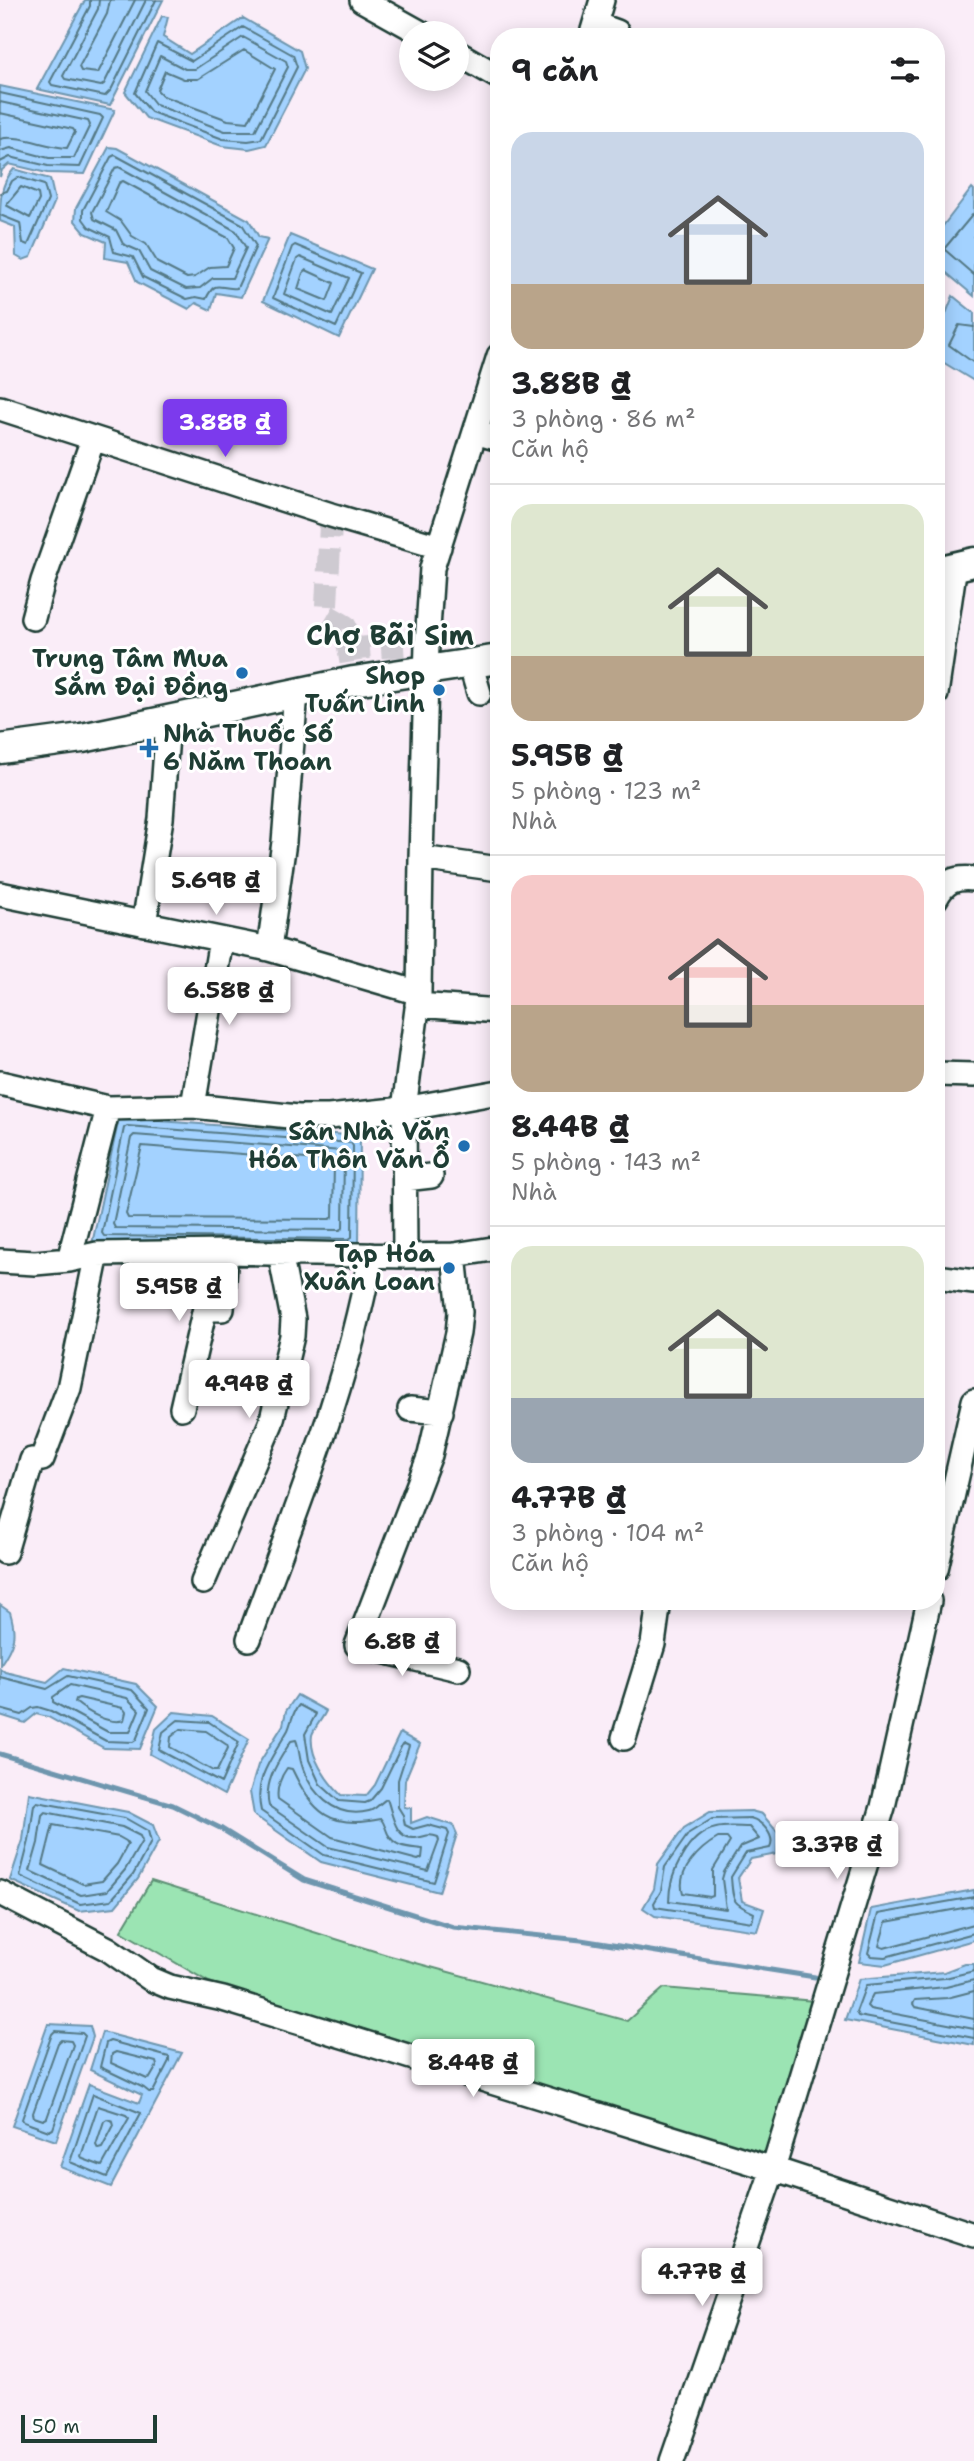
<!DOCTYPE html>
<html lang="vi">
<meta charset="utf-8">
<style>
:root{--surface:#fff;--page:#f2f2f2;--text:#202124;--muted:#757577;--line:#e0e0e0;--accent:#7c3aed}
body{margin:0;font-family:"Shantell Sans",sans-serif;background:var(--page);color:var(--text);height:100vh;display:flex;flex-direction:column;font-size:26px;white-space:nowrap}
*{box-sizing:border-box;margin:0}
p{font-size:23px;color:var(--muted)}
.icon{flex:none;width:38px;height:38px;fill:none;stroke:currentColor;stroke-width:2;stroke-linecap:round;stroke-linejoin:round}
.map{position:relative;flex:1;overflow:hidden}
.details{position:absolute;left:490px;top:28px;width:455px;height:1582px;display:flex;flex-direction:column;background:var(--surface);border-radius:28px;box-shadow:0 4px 18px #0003}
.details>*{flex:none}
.controls{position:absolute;left:399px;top:21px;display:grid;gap:14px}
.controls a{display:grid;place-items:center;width:70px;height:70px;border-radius:50%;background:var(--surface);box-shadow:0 4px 18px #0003;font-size:35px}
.scale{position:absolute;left:21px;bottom:18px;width:136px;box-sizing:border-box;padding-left:7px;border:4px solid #1f3d34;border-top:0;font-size:19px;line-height:24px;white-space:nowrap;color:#1f3d34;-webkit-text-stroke:5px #fff;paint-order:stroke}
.price{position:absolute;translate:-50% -60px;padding:0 16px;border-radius:7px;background:#fff;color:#222;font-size:23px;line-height:46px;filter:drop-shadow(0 2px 4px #0008)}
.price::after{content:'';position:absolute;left:50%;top:42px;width:21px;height:16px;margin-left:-10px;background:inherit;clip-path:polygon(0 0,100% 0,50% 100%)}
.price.on{background:var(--accent);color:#fff}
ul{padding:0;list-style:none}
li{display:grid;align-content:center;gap:14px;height:371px;padding:0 21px}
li+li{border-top:2px solid var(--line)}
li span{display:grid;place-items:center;height:217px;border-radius:21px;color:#555}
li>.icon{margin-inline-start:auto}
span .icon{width:126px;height:126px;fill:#fffc;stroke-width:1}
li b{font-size:30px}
h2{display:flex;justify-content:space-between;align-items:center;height:84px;padding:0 21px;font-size:30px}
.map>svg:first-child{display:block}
</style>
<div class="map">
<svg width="974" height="2461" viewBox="0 0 974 2461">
<rect width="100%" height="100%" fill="#faedf8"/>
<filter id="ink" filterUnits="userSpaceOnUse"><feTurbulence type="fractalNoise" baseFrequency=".0143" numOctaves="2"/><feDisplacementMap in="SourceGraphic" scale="14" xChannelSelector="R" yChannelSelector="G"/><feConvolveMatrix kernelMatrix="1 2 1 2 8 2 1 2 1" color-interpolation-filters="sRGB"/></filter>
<g filter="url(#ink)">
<path fill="#9be4b3" stroke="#5d9074" stroke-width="2" d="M151 1881 387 1955 627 2021 664 1988 826 2002 776 2160 209 1982 121 1931Z"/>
<path fill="#a3d2ff" stroke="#6e96ae" stroke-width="2" d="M85 0H163L110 105 37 89Z
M162 16 168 17 163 37 190 54 243 18 300 51 305 69 266 145 249 149 222 146 146 118 125 92Z
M0 86 115 110 85 174 47 173 9 164 2 170 0 177Z
M109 147 117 148 249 220 259 237 268 239 241 297 216 293 211 310 196 303 189 309 137 282 128 262 105 258 106 242 85 233 75 221 76 208Z
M14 169 50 179 55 201 31 257 23 260 16 256 15 227 0 221C0 201 0 184 14 169Z
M972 188 974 190V296L936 264V235Z
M290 235 372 269 339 338 263 301Z
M953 296 974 313V381L936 358V339Z
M119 1118 360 1136 359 1246 92 1244Z
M0 1605 10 1612C17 1635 14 1645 0 1665Z
M0 1668 5 1672 47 1682 64 1668 136 1684 158 1706 140 1749 104 1748 48 1717 36 1714 25 1723 0 1715Z
M297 1695 326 1711C323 1718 314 1728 312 1735 309 1757 327 1781 341 1795L366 1796 375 1785 400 1733 420 1744 405 1780 404 1807 411 1808V1823L427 1817 453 1825 457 1834 439 1892 321 1862 254 1815 250 1792 258 1765 283 1725 286 1711Z
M174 1712 212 1716 249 1739 224 1795 150 1754 156 1729Z
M29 1793 128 1812 153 1825 159 1841 138 1879 115 1907 79 1911 10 1880 23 1840Z
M751 1811 762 1814 779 1834 777 1854 751 1859 738 1878 742 1901 764 1909 757 1931 655 1916 643 1908 654 1889 658 1864 684 1828 710 1812Z
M974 1890V1940L885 1965 859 1962 871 1909Z
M965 1964H974V2045L845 2020 859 1979 944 1972Z
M48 2024 90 2026 93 2037 56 2141 12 2126Z
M102 2032 182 2053 111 2187 60 2167 89 2084 139 2103 142 2095 90 2070Z"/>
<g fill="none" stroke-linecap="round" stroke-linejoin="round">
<path stroke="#547985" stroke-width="2" d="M90 0V6L50 82 52 85 105 96 111 90 156 0
M99 0 98 9 63 76 65 79 101 86 104 84 146 0
M110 0 107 14 79 67 81 71 98 73 135 0
M243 27 293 55 297 67 261 139 248 141 223 139 151 112 135 93 157 43 192 61Z
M243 37 286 61 288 67 255 131H225L156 105 145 91 160 56 185 69H195Z
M244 50 275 69 248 122 228 120 163 96 157 90 165 71 184 79H198Z
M0 93 100 115 103 118 80 167 48 166 10 157 0 162
M0 102 88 121 90 125 74 158H49L11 148 0 151
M0 113 73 129 75 132 67 148C45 147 21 134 0 139
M115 155 242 224 256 246 237 288C219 290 216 278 206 299L196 297 187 299 143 277 133 257 114 252 110 237 89 227 83 219V210L111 157Z
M119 167 236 231 246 248 232 278H213L200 288 186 289 150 271 139 251 123 244 116 230 94 219 92 212 115 168Z
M123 181 228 238 234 248 226 266 210 267 195 277 187 278 158 263 146 244 132 236 121 221 106 212 119 183Z
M21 187 38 194 39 200 30 218 6 205Z
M0 193 7 191 12 181 18 177 44 185 48 200 28 245 23 243 20 223 0 215
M974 213 944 249 974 275
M295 245 361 273 336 327 273 298 292 247Z
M300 257 349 278 332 315 284 294 297 259Z
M306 270 334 283 327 301 298 289 303 273Z
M974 327 959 325 949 345 974 363
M127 1126 351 1143 353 1146 352 1237 349 1239 104 1236 102 1233 124 1128Z
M134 1135 342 1151 344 1154 343 1228 340 1230 115 1228 113 1224 131 1138Z
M142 1146 332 1161 334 1164 333 1217 330 1219 128 1218 126 1214Z
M0 1677 47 1689 68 1676 132 1690 149 1708 136 1740 133 1742 106 1741 51 1711 38 1707 32 1708 22 1715 0 1709
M70 1685 127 1698 139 1710 130 1732H108L53 1702V1697Z
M79 1698 123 1708 126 1712 124 1720C109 1725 87 1712 75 1702L76 1699Z
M299 1705 316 1714 305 1734 309 1760 320 1784 339 1801 365 1803 370 1801 381 1788 402 1745 405 1744 409 1746 398 1780V1807L403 1815 405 1825 413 1829 428 1825 447 1830 449 1834 434 1882 324 1855 261 1811C253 1778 273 1757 288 1730 292 1721 292 1713 299 1705Z
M178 1720 209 1722 239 1742 221 1783 159 1750 163 1732Z
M181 1729 206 1731 227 1745 228 1748 217 1771H213L170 1747 171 1737Z
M296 1740C299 1747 299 1755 301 1762 309 1792 335 1820 369 1811 377 1809 381 1801 387 1799 392 1811 394 1840 415 1838 425 1837 428 1833 438 1837L439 1841 428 1871 328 1847 269 1806C263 1781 279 1761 291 1741Z
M287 1768 292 1769C313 1813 330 1830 381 1819 385 1824 385 1828 388 1834 396 1849 410 1847 423 1849L422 1858 418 1860 332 1837 278 1799C276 1789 281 1776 287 1768Z
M37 1802 125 1818 148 1831 151 1842 133 1875 111 1900 80 1904 20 1876 29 1841 34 1805Z
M45 1812 122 1827 140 1836 142 1841 125 1870 107 1891 81 1895 30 1871 38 1843 42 1815Z
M750 1818C762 1821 776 1836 770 1848L746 1853 731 1877C733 1902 732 1903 754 1913L752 1922 655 1907 654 1903 661 1891 665 1867 689 1833 712 1819Z
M53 1825 119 1837 126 1841 128 1844 117 1864 102 1881 83 1884 43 1865Z
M749 1827 759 1839 740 1847 724 1872 722 1879 726 1909 669 1901C669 1875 687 1834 716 1828 726 1825 739 1827 749 1827Z
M718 1838H727L730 1842 713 1870V1896L710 1897 683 1893C676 1871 700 1848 718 1838Z
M974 1897 878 1914 868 1953 871 1956 885 1957 974 1933
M974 1906 886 1922 879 1946 884 1948 974 1924
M974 1971 945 1978 866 1985 856 2012 858 2016 974 2038
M974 1980 946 1987 873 1994 867 2006 870 2009 974 2029
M974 1991 947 1998 915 2000 913 2004 915 2007 974 2019
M55 2031 82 2033 85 2036 53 2129 49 2131 24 2122 22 2119 52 2034Z
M61 2040 71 2041 73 2045 47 2118 43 2120 34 2117 33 2113 58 2043Z
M110 2041 169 2057V2061L153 2092H149L144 2088 100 2067 106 2043Z
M116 2052 156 2062 157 2066 150 2078 147 2079 111 2063 112 2054Z
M93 2094 141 2113 107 2177 70 2162Z
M98 2106 126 2115 129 2118 102 2166 83 2159 81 2156Z
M107 2119 113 2121 114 2125 102 2148 98 2149 96 2145 104 2121Z"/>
<path stroke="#6e96ae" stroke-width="5" d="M0 1754 173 1805 220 1828 304 1880 453 1927 581 1940 815 1977"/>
<path stroke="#cecad1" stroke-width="23" stroke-dasharray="23 11" stroke-linecap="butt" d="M331 515 326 615 345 626 354 681
M347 649 427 644"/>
<defs>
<path id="minor" d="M362 0 421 33
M595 24 617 32
M591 37 602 0
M457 53 499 77
M0 408 331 515 439 547
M475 432 499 439
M33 618 43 581 93 439
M470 663 479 693
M936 694 955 565
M421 858 499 869
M0 894 269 949 419 993
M936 898C945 881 955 877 974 879
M144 924 161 819 168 721
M269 949 284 842 296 692
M417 1005 499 1011
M936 1074 974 1075
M0 1083 108 1108 193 1106 298 1117H329L404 1109 499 1092
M193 1106 221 940
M405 1179 431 1176
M454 1255 460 1312 458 1333 430 1455 357 1645 458 1669
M405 1256 404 1109 419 993 421 858 427 644 432 568 499 356
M69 1260 108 1108
M0 1261 35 1263 69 1260 97 1254 226 1252 405 1256 454 1255 499 1248
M936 1277 974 1282
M182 1408 205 1308 222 1309 226 1252
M410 1409 441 1412
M5 1552 32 1460 42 1459 69 1388 97 1254
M936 1569 974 1401
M203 1582 271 1423 292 1336 293 1319 280 1253
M249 1639C294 1513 348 1387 371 1255
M624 1738 653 1644 659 1601
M0 1893 108 1949 151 1979 170 1987 223 1999 773 2169 974 2235
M672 2461 773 2169 883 1807 929 1601"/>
<path id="major" d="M936 571 974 562
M0 749 82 738 354 681 499 659"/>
</defs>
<use href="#minor" stroke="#1f3d34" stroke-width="28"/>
<use href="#major" stroke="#1f3d34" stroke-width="33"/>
<use href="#minor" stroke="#fff" stroke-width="23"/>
<use href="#major" stroke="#fff" stroke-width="28"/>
</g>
</g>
<g fill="#1f6fb2" stroke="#fff" stroke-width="2.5">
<circle cx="242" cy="673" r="7"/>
<circle cx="439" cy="690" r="7"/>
<path d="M145.5 737.5h7v7h7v7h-7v7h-7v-7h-7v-7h7z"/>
<circle cx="464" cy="1146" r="7"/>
<circle cx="449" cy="1268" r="7"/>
</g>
<g text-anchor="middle" stroke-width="6" stroke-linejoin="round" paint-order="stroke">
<g font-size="24" font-weight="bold" fill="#1f3d34" stroke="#fff" text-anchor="end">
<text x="228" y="667">Trung Tâm Mua<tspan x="228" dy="28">Sắm Đại Đồng</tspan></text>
<text x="425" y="684">Shop<tspan x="425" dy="28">Tuấn Linh</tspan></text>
<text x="163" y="742" text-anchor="start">Nhà Thuốc Số<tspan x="163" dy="28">6 Năm Thoan</tspan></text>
<text x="450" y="1140">Sân Nhà Văn<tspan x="450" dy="28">Hóa Thôn Văn Ổ</tspan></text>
<text x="435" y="1262">Tạp Hóa<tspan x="435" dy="28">Xuân Loan</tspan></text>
</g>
<g font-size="28" font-weight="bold" fill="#1f3d34" stroke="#fff">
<text x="390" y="645">Chợ Bãi Sim</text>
</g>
</g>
</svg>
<div class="controls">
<a><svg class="icon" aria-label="layers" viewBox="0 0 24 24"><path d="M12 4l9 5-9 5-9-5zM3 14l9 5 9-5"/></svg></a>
</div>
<div class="scale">50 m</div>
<b class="price on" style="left:225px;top:459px">3.88B ₫</b>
<b class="price" style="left:216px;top:917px">5.69B ₫</b>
<b class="price" style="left:229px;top:1027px">6.58B ₫</b>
<b class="price" style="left:179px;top:1323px">5.95B ₫</b>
<b class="price" style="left:249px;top:1420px">4.94B ₫</b>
<b class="price" style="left:402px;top:1678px">6.8B ₫</b>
<b class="price" style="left:837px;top:1881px">3.37B ₫</b>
<b class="price" style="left:473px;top:2099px">8.44B ₫</b>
<b class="price" style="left:702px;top:2308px">4.77B ₫</b>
<section class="details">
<h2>9 căn<svg class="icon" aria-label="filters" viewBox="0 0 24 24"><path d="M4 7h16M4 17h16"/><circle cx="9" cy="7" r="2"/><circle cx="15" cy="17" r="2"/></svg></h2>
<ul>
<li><span style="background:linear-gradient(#c9d6e8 70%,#b9a48a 0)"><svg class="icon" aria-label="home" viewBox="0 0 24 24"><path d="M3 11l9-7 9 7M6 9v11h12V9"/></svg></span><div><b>3.88B ₫</b><p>3 phòng · 86 m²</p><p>Căn hộ</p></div></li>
<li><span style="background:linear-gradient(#dfe7d0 70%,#b9a48a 0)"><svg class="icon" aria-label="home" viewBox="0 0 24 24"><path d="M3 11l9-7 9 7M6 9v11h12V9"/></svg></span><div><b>5.95B ₫</b><p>5 phòng · 123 m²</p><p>Nhà</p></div></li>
<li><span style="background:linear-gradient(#f6c9c9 60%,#b9a48a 0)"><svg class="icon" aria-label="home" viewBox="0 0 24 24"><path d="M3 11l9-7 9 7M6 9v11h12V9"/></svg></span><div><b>8.44B ₫</b><p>5 phòng · 143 m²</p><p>Nhà</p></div></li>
<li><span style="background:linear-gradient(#dfe7d0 70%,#9aa5b1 0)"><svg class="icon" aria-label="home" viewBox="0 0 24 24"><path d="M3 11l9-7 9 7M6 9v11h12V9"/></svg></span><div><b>4.77B ₫</b><p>3 phòng · 104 m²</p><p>Căn hộ</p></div></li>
</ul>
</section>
</div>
